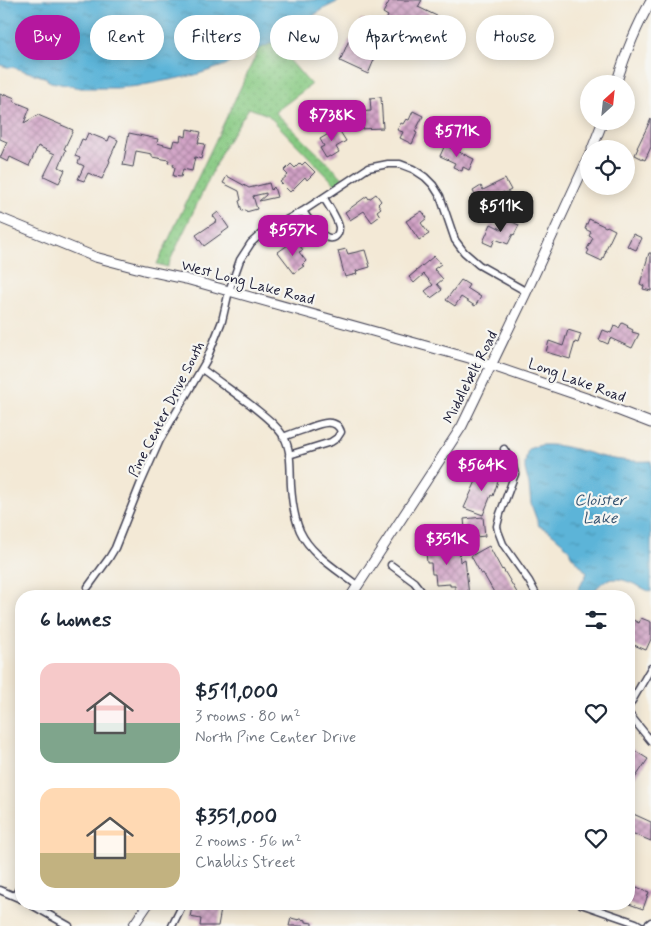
<!DOCTYPE html>
<meta charset="utf-8">
<style>
:root{--surface:#fff;--page:#f2f2f3;--text:#1f2937;--muted:#747a83;--accent:#b5179e}
body{margin:0;font-family:Mynerve,sans-serif;background:var(--page);color:var(--text);height:100vh;display:flex;flex-direction:column;font-size:19px;white-space:nowrap}
*{box-sizing:border-box;margin:0}
p{font-size:16px;color:var(--muted)}
.icon{flex:none;width:28px;height:28px;fill:none;stroke:currentColor;stroke-width:2;stroke-linecap:round;stroke-linejoin:round}
.map{position:relative;flex:1;overflow:hidden}
.sheet{position:absolute;left:15px;top:590px;width:620px;height:320px;display:flex;flex-direction:column;background:var(--surface);border-radius:20px;box-shadow:0 2px 12px #0003}
.sheet>*{flex:none}
.banner{position:absolute;left:15px;top:15px;width:621px;height:45px;display:flex;gap:10px}
.needle{width:32px;rotate:27deg}
.tools{position:absolute;left:580px;top:75px;display:grid;gap:10px}
.tools a{display:grid;place-items:center;width:55px;height:55px;border-radius:50%;background:var(--surface);box-shadow:0 2px 12px #0003;font-size:25px}
.price{position:absolute;translate:-50% -42px;padding:0 11px;border-radius:10px;background:var(--accent);color:#fff;font-size:16px;line-height:32px;filter:drop-shadow(0 1px 2px #0008)}
.price::after{content:'';position:absolute;left:50%;top:30px;width:15px;height:11px;margin-left:-8px;background:inherit;clip-path:polygon(0 0,100% 0,50% 100%)}
.price.selected{background:#222;color:#fff}
ul{padding:0;list-style:none}
li{display:flex;align-items:center;gap:15px;height:125px;padding:0 25px}
li span{display:grid;place-items:center;flex:none;width:140px;height:100px;border-radius:15px;color:#555}
li>.icon{margin-inline-start:auto}
span .icon{width:60px;height:60px;fill:#fffc;stroke-width:1}
li b{font-size:21px}
h2{display:flex;justify-content:space-between;align-items:center;height:60px;padding:0 25px;font-size:21px}
.pill{padding:0 18px;border-radius:22px;background:var(--surface);box-shadow:0 2px 12px #0003;font-size:18px;line-height:45px}
.pill.selected{background:var(--accent);color:#fff}
.map>svg:first-child{display:block}
</style>
<div class="map">
<svg width="651" height="926" viewBox="0 0 651 926">
<defs>
<pattern id="park-dots" width="8" height="8" patternUnits="userSpaceOnUse" patternTransform="scale(1.25)"><rect width="8" height="8" fill="#86c981"/><path d="M2 2h.1M6 6h.1" fill="none" stroke="#73ac70" stroke-width="1.8" stroke-linecap="round"/></pattern>
<pattern id="water-ripples" width="26" height="14" patternUnits="userSpaceOnUse" patternTransform="scale(1.25)"><rect width="26" height="14" fill="#5bb4d8"/><path d="M2 4q2-2 4 0t4 0M15 11q2-2 4 0t4 0" fill="none" stroke="#4b92b0"/></pattern>
<pattern id="building-cross-hatch" width="8" height="8" patternUnits="userSpaceOnUse" patternTransform="scale(1.25)"><rect width="8" height="8" fill="#d0a0c4"/><path d="M0 0l8 8M0 8l8-8" fill="none" stroke="#a882a0"/></pattern>
</defs>
<rect width="100%" height="100%" fill="#f6f6f2"/>
<filter id="ink" filterUnits="userSpaceOnUse"><feTurbulence type="fractalNoise" baseFrequency=".02" numOctaves="2"/><feDisplacementMap in="SourceGraphic" scale="10" xChannelSelector="R" yChannelSelector="G"/><feConvolveMatrix kernelMatrix="1 2 1 2 8 2 1 2 1" color-interpolation-filters="sRGB"/></filter>
<filter id="wash" filterUnits="userSpaceOnUse"><feTurbulence type="fractalNoise" baseFrequency=".0096" numOctaves="4" result="noise"/><feDisplacementMap in="SourceGraphic" scale="20" xChannelSelector="R" yChannelSelector="G"/><feGaussianBlur stdDeviation="1.12" result="paint"/><feColorMatrix in="noise" values="0 0 0 0 0 0 0 0 0 0 0 0 0 0 0 0 0 1.4 0 .05"/><feComposite in="paint" operator="in"/></filter>
<g filter="url(#wash)">
<rect width="100%" height="100%" fill="#f3e9d6"/>
<path fill="url(#park-dots)" stroke="#54765e" d="M265 36 274 42 311 85 275 112 343 178 336 185 268 115 249 108 225 145 167 267 157 264Z"/>
<path fill="url(#water-ripples)" stroke="#3e6b8a" d="M0 0H341L321 10 302 25 278 40 223 66 195 75 138 86 117 88H80L51 82 47 80V78L12 67 11 68 0 65Z
M541 445C562 444 579 450 599 456 615 460 634 462 651 461V592C639 587 626 578 613 579 598 580 597 593 587 596 584 597 579 596 575 596L587 573 571 555 569 550 562 542 549 531 539 526 531 504 529 485 525 469V463L528 449Z"/>
<g id="blocks">
<path fill="url(#building-cross-hatch)" d="M390 0H422L418 7 441 18 436 29 411 17 403 35 407 36 403 44 380 33 388 16 383 13Z
M362 19 382 28 372 50 377 53 368 74 340 61 349 40 351 41Z
M0 94 4 96 5 94 15 98 13 101 30 108 24 123 38 115 73 130 64 149 66 150 59 167 65 170 59 183 44 176 55 154 38 146 29 166 10 157 8 162 0 158 7 142 0 139Z
M381 97 383 128 358 129 357 112 371 111 370 98Z
M413 111 423 116 415 132 417 133 412 144 400 138 403 132 397 130 401 123 403 124 406 119 409 120Z
M651 119V147L645 160 635 155 638 148H637Z
M336 125 346 141 336 147 339 152 331 157 330 156 326 158 320 148 324 146 320 139 332 132 330 128Z
M187 129 201 132 198 143 205 144 201 159 195 157 192 171 183 169 181 177 173 176 175 167 173 166 174 164 168 163 169 160 152 157V154L136 151 133 167 123 165 129 133 158 139 157 143 172 147 174 140 180 141 181 135 186 137Z
M88 133 108 141 110 136 118 140 109 160 110 161 102 179 88 173 84 181 78 179 84 166 78 163 80 158 75 156 82 139 85 140Z
M445 145 474 159 469 170 463 167 462 171 453 167 455 163 440 156Z
M305 162 315 172 307 180 305 177 290 192 280 182 288 175 284 171 291 164 295 168 300 163 302 165Z
M227 176 249 188 269 183 271 190 274 187 277 197 259 201 266 195V193L253 196 257 209 246 212V210L242 211 239 201 241 200 239 191 223 183Z
M505 179 511 190 505 193 504 192 492 198 493 200 478 208 472 196 475 195 473 191 481 186 483 190Z
M376 194 381 201 378 204 381 208 377 211 380 216 372 222 364 211 350 220 345 212 367 196 369 199Z
M422 211 427 218 421 223 429 234 419 240 406 221Z
M218 212 229 228 204 246 196 235 217 221 213 216Z
M589 219 606 227 607 226 615 230 605 251H606L602 261 587 254 589 250 587 249 593 238 589 236 591 232 585 229Z
M507 220 519 225 514 235 513 234 508 244 495 239 492 246 483 242 491 224 503 230Z
M633 234 642 238 636 250 627 246Z
M297 242 303 250 299 252 306 261 302 265 304 266 294 273 278 252 288 245 290 248Z
M346 249 348 254 365 250 370 267 356 271 357 274 345 277 338 251Z
M649 253H651V291L643 289 644 286 640 284Z
M434 256 441 264 434 269 443 279 437 284 442 290 431 298 425 291 433 285 424 274 414 283 409 277Z
M461 280 469 285 467 288 481 297 475 306 461 297 455 306 446 300Z
M622 323 628 326 627 327 633 330 632 332 639 334 632 348 610 338 608 344 599 340 603 330 611 333 614 326 619 328Z
M568 330 581 334 578 343 575 342 570 359 546 352 549 341 563 346Z
M481 470 491 474 492 472 500 475 493 496 491 495 483 515 464 508Z
M483 517 485 536 466 538 464 519Z
M455 540 456 552 459 551 460 562 465 559 469 596H455V586H450V584L436 585 435 574H432L431 563H427L426 552H422L421 544Z
M489 546 502 570 503 569 519 596H496L483 573 481 574 471 556Z
M629 618 639 623 641 618 651 622V639L646 650 629 643Z
M629 747 648 759 629 787Z
M629 812 651 822V841L629 832Z
M629 884 649 892 643 909 629 904Z
M203 904H222L218 926H200L201 919 190 917 192 907 203 908Z
M291 918 299 920 300 919 306 920V922L312 923V926H289Z"/>
</g>
</g>
<g filter="url(#ink)">
<use href="#blocks" fill-opacity="0" stroke="#414052" stroke-width="1"/>
<g fill="none" stroke-linecap="round" stroke-linejoin="round">
<defs>
<path id="street" d="M303 211C308 219 325 244 335 237 338 235 339 231 339 227 337 217 329 207 324 198
M202 369C218 381 235 393 251 405 263 415 276 424 284 437 292 452 290 470 291 486 292 501 294 517 300 531 311 555 338 570 358 586
M283 437C291 434 299 431 306 429 317 425 336 416 341 432L337 438 331 442 289 455
M504 449 512 462 515 474 500 514 497 526 498 531 503 544 529 581 537 596
M391 565 414 582 425 596
M88 587 109 558 115 548 140 485 160 440 206 361 222 321 229 291 240 260 251 243 262 233 303 211 368 168 388 164H400L413 169 425 177 433 185 440 196 455 240 464 252 479 265 527 292
M629 706 651 668
M629 714 651 741
M0 890 21 899
M15 896 21 885
M30 904 69 926
M581 904 636 923 641 926
M172 926 183 904
M646 926 651 922"/>
<path id="secondary" d="M616 84C625 55 636 27 651 1
M592 149 603 121
M0 218 95 257 144 270 186 279 469 358 589 399 651 423
M351 596 462 426 525 295 589 156
M133 926 148 904"/>
</defs>
<use href="#street" stroke="#414052" stroke-width="9"/>
<use href="#secondary" stroke="#414052" stroke-width="11"/>
<use href="#street" stroke="#fff" stroke-width="6"/>
<use href="#secondary" stroke="#fff" stroke-width="9"/>
</g>
</g>
<g text-anchor="middle" stroke-width="4.5" stroke-linejoin="round" paint-order="stroke">
<g font-size="15" fill="#22223b" stroke="#f6f6f2">
<text transform="translate(248 282) rotate(15)" y="5">West Long Lake Road</text>
<text transform="translate(470 377) rotate(-63)" y="5">Middlebelt Road</text>
<text transform="translate(577 380) rotate(20)" y="5">Long Lake Road</text>
<text transform="translate(166 409) rotate(-63)" y="5">Pine Center Drive South</text>
</g>
<g font-size="16" font-style="italic" fill="#365572" stroke="#f6f6f2">
<text x="600" y="505">Cloister<tspan x="600" dy="18">Lake</tspan></text>
</g>
</g>
</svg>
<div class="tools">
<a><svg class="needle" viewBox="-14 -14 28 28"><path d="M0-13l5 13h-10z" fill="#e53935"/><path d="M0 13l5-13h-10z" fill="#747a83"/></svg></a>
<a><svg class="icon" aria-label="locate" viewBox="0 0 24 24"><circle cx="12" cy="12" r="6"/><path d="M12 2v4M12 18v4M2 12h4M18 12h4"/></svg></a>
</div>
<b class="price" style="left:332px;top:142px">$738K</b>
<b class="price" style="left:457px;top:158px">$571K</b>
<b class="price selected" style="left:501px;top:233px">$511K</b>
<b class="price" style="left:293px;top:257px">$557K</b>
<b class="price" style="left:482px;top:492px">$564K</b>
<b class="price" style="left:447px;top:566px">$351K</b>
<div class="banner">
<a class="pill selected">Buy</a>
<a class="pill">Rent</a>
<a class="pill">Filters</a>
<a class="pill">New</a>
<a class="pill">Apartment</a>
<a class="pill">House</a>
</div>
<section class="sheet">
<h2>6 homes<svg class="icon" aria-label="filters" viewBox="0 0 24 24"><path d="M4 7h16M4 17h16"/><circle cx="9" cy="7" r="2"/><circle cx="15" cy="17" r="2"/></svg></h2>
<ul>
<li><span style="background:linear-gradient(#f6c9c9 60%,#7fa58c 0)"><svg class="icon" aria-label="home" viewBox="0 0 24 24"><path d="M3 11l9-7 9 7M6 9v11h12V9"/></svg></span><div><b>$511,000</b><p>3 rooms · 80 m²</p><p>North Pine Center Drive</p></div><svg class="icon" aria-label="heart" viewBox="0 0 24 24"><path d="M12 20l-8-8c-3-5 5-10 8-4 3-6 11-1 8 4z"/></svg></li>
<li><span style="background:linear-gradient(#ffd9b3 65%,#c2b280 0)"><svg class="icon" aria-label="home" viewBox="0 0 24 24"><path d="M3 11l9-7 9 7M6 9v11h12V9"/></svg></span><div><b>$351,000</b><p>2 rooms · 56 m²</p><p>Chablis Street</p></div><svg class="icon" aria-label="heart" viewBox="0 0 24 24"><path d="M12 20l-8-8c-3-5 5-10 8-4 3-6 11-1 8 4z"/></svg></li>
</ul>
</section>
</div>
